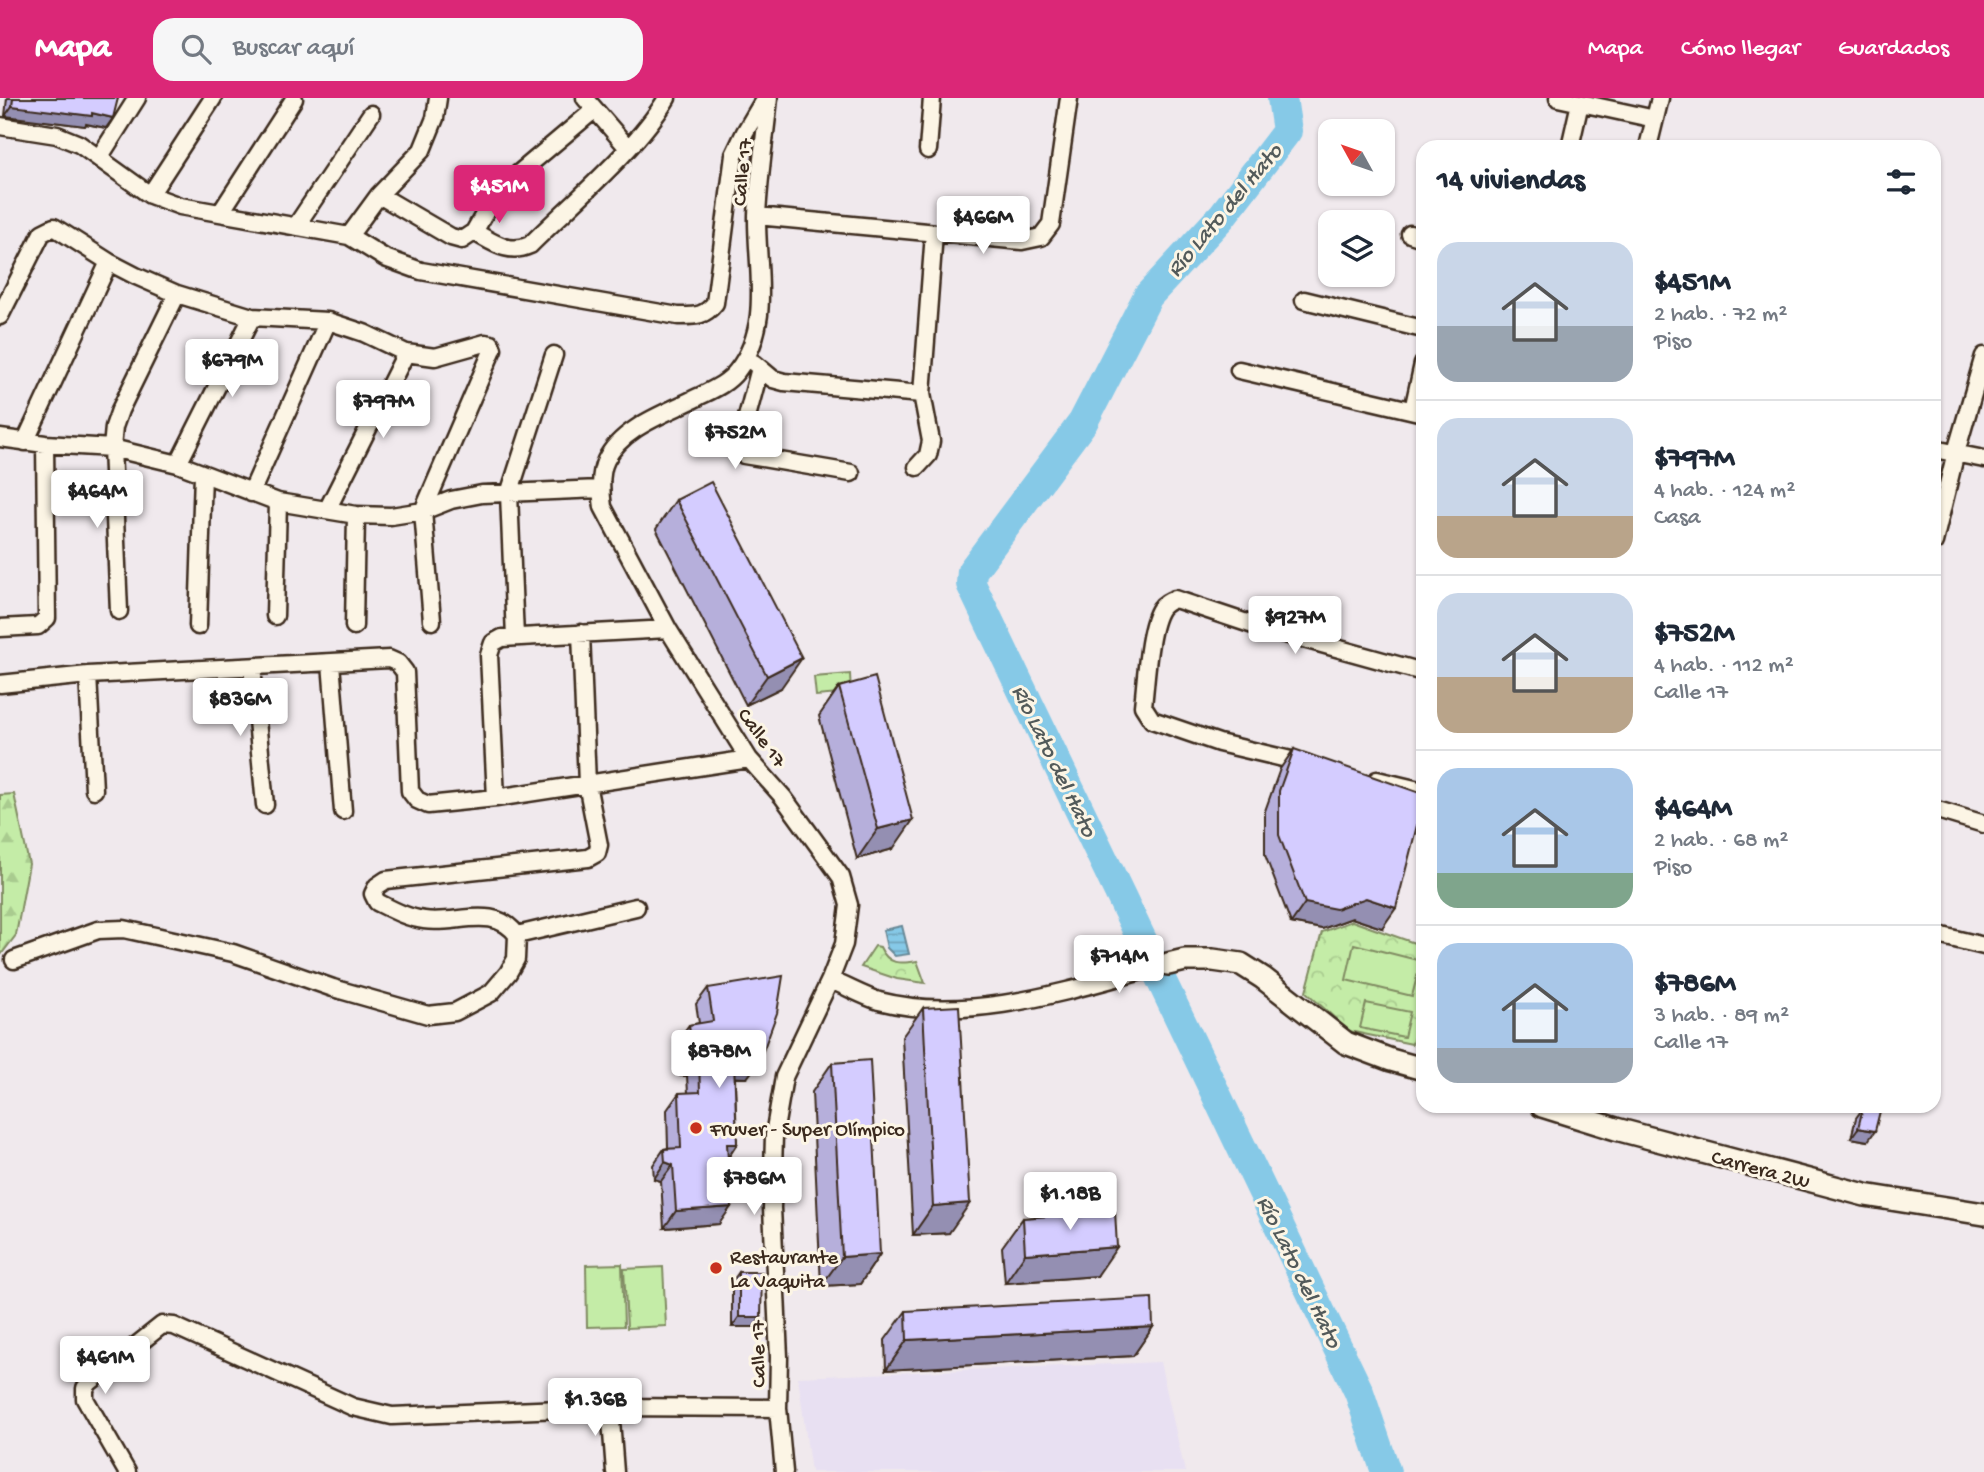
<!DOCTYPE html>
<html lang="es">
<meta charset="utf-8">
<style>
:root{--surface:#fff;--page:#f6f6f7;--text:#1f2937;--muted:#747a83;--line:#e0e1e3;--accent:#db2777}
body{margin:0;font-family:"Gochi Hand",sans-serif;background:var(--page);color:var(--text);height:100vh;display:flex;flex-direction:column;font-size:26px;white-space:nowrap}
*{box-sizing:border-box;margin:0}
p{font-size:23px;color:var(--muted)}
.icon{flex:none;width:38px;height:38px;fill:none;stroke:currentColor;stroke-width:2;stroke-linecap:round;stroke-linejoin:round}
.map{position:relative;flex:1;overflow:hidden}
.details{position:absolute;left:1416px;top:42px;width:525px;height:973px;display:flex;flex-direction:column;background:var(--surface);border-radius:21px;box-shadow:0 2px 5px #0004}
.details>*{flex:none}
.needle{width:46px;rotate:310deg}
.tools{position:absolute;left:1318px;top:21px;display:grid;gap:14px}
.tools a{display:grid;place-items:center;width:77px;height:77px;border-radius:14px;background:var(--surface);box-shadow:0 2px 5px #0004;font-size:35px}
.price{position:absolute;translate:-50% -60px;padding:0 16px;border-radius:7px;background:#fff;color:#222;font-size:23px;line-height:46px;filter:drop-shadow(0 2px 4px #0008)}
.price::after{content:'';position:absolute;left:50%;top:42px;width:21px;height:16px;margin-left:-10px;background:inherit;clip-path:polygon(0 0,100% 0,50% 100%)}
.price.current{background:var(--accent);color:#fff}
ul{padding:0;list-style:none}
li{display:flex;align-items:center;gap:21px;height:175px;padding:0 21px}
li+li{border-top:2px solid var(--line)}
li span{display:grid;place-items:center;flex:none;width:196px;height:140px;border-radius:21px;color:#555}
li>.icon{margin-inline-start:auto}
span .icon{width:84px;height:84px;fill:#fffc;stroke-width:1}
li b{font-size:30px}
h2{display:flex;justify-content:space-between;align-items:center;height:84px;padding:0 21px;font-size:30px}
header{display:flex;align-items:center;gap:42px;box-sizing:border-box;height:98px;padding:0 35px;background:var(--accent);color:#fff}
header strong{font-size:33px}
nav{display:flex;gap:38px;margin-inline-start:auto;font-size:24px}
.search{width:490px;height:63px;background:var(--page);display:flex;align-items:center;gap:18px;box-sizing:border-box;padding:0 24px;border-radius:21px;color:var(--muted);font-size:26px}
.map>svg:first-child{display:block}
</style>
<header>
<strong>Mapa</strong>
<div class="search"><svg class="icon" aria-label="search" viewBox="0 0 24 24"><circle cx="10" cy="10" r="6"/><path d="M15 15l6 6"/></svg>Buscar aquí</div>
<nav><a>Mapa</a><a>Cómo llegar</a><a>Guardados</a></nav>
</header>
<div class="map">
<svg width="1984" height="1374" viewBox="0 0 1984 1374">
<defs>
<pattern id="forest-firs" width="22" height="20" patternUnits="userSpaceOnUse" patternTransform="scale(1.75)"><rect width="22" height="20" fill="#c4eca7"/><path d="M5 1l3.5 6h-7zM16 11l3.5 6h-7z" fill="#a9cb8f"/></pattern>
<pattern id="park-crowns" width="20" height="18" patternUnits="userSpaceOnUse" patternTransform="scale(1.75)"><rect width="20" height="18" fill="#c4eca7"/><path d="M2 6a3 3 0 1 1 6 0M12 15a3 3 0 1 1 6 0" fill="none" stroke="#a9cb8f"/></pattern>
<pattern id="water-rules" width="6" height="5" patternUnits="userSpaceOnUse" patternTransform="scale(1.75)"><rect width="6" height="5" fill="#86c9e7"/><path d="M0 2.5h6" fill="none" stroke="#6fa3bb"/></pattern>
</defs>
<rect width="100%" height="100%" fill="#f0e9ed"/>
<filter id="ink" filterUnits="userSpaceOnUse"><feTurbulence type="fractalNoise" baseFrequency=".0143" numOctaves="2"/><feDisplacementMap in="SourceGraphic" scale="14" xChannelSelector="R" yChannelSelector="G"/><feConvolveMatrix kernelMatrix="1 2 1 2 8 2 1 2 1" color-interpolation-filters="sRGB"/></filter>
<g filter="url(#ink)">
<path fill="#e8e0f2" d="M1160 1264 1185 1374H811L798 1279Z"/>
<path fill="url(#forest-firs)" stroke="#808b62" stroke-width="2" d="M14 696 29 766 16 837 0 858V697Z"/>
<path fill="url(#park-crowns)" stroke="#808b62" stroke-width="2" d="M1352 823 1423 848V906L1412 946 1349 933 1306 894 1322 834Z
M875 848 880 849C888 867 900 866 917 863L925 885 897 881 861 869Z"/>
<path fill="#c4eca7" stroke="#808b62" stroke-width="2" d="M850 576 851 595 816 598 814 579Z
M1354 846 1421 863 1412 898 1346 882Z
M1366 905 1410 914 1404 939 1360 930Z
M622 1166 624 1228 587 1229 586 1167Z
M663 1169 666 1228 627 1230 624 1171Z"/>
<path fill="url(#water-rules)" stroke="#688997" stroke-width="2" d="M902 828 909 856 895 858 887 850 883 832Z
M1044 1079H1053L1076 1099 1077 1111 1048 1110 1045 1106Z"/>
<g fill="none" stroke-linecap="round" stroke-linejoin="round">
<path stroke="#86c9e7" stroke-width="30" d="M1282 0 1287 33 1222 118 1148 198 1083 324 972 473 971 486 1359 1294 1386 1374"/>
<defs>
<path id="street" d="M585 0 628 50
M769 0C765 39 759 78 757 117 756 170 773 227 737 273 727 286 712 292 698 299 667 315 622 329 606 362 599 376 601 395 603 409L668 531 749 661 783 699 841 779 849 807 844 846 830 882 784 979 774 1037 772 1110 779 1259 778 1310 784 1374
M1558 0 1655 21
M0 28 57 37 79 46 150 97 180 108 349 138 385 160 421 173 678 218C695 218 704 219 715 205L734 57 745 34 765 0
M1570 49 1580 5
M1648 49 1660 0
M928 52 932 0
M99 60 137 0
M150 97 213 0
M379 97 451 139 462 142 474 134 491 104 506 86 594 12
M221 114 294 1
M757 118 1022 143 1041 139 1051 126 1069 0
M296 128 371 16
M474 134C493 144 508 157 530 147 573 104 637 51 667 0
M1410 136 1423 140
M349 138 379 97 422 52 435 20 438 0
M1304 202 1423 231
M0 218 42 135 54 129 109 164 136 178 177 196 252 219 328 223 364 235 406 255 435 259 485 245 491 246 493 251 423 413 432 523
M754 265 773 281 784 284 922 296
M760 270 739 349 740 354 744 357 851 375
M1239 272 1423 315
M1413 312 1423 266
M0 340 45 346 112 350 178 366 278 404 356 417 391 418 423 413 451 402 482 396 600 391
M25 344 109 164
M1934 351 1984 361
M178 366 252 219
M917 369 928 357 931 343 922 296 934 135
M251 395 328 223
M327 412 406 255
M1934 444 1956 354 1984 258
M119 513 112 350 114 329 120 312 177 196
M275 518 278 404
M198 528 203 376
M354 528 356 417
M0 530 38 528 47 520 45 346
M515 539 509 396 554 257
M331 565 343 713
M252 569 265 707
M88 577 94 692
M0 586 88 577 389 561 398 565 405 574 410 693 417 702 428 707 496 700 749 661
M1308 666 1219 645 1152 622 1143 608C1146 584 1148 529 1161 510 1165 505 1169 503 1175 501L1253 527 1423 574
M1377 682 1423 693
M496 700 489 557 493 545 502 540 668 531
M1934 711 1984 726
M1934 836 1984 848
M517 837 636 809
M14 862 98 832 124 831 233 855 333 890 428 917 455 914 491 895 508 875 516 861 517 837C494 806 457 827 424 822 407 820 391 811 377 804L373 796 377 788 386 782 588 760 597 755 599 747 587 686 581 535
M830 882C846 888 863 898 879 903 972 927 1079 889 1168 866
M610 1309 615 1374
M127 1374 85 1301V1290L90 1284 162 1227 174 1228 353 1309 392 1318 610 1309 778 1310"/>
<path id="secondary" d="M1168 866 1185 862H1213L1241 866 1263 880 1346 945 1391 962 1423 971
M1542 1008 1616 1031 1865 1097 1984 1116"/>
</defs>
<use href="#street" stroke="#3b2a1e" stroke-width="21"/>
<use href="#secondary" stroke="#3b2a1e" stroke-width="26"/>
<use href="#street" stroke="#fcf5e5" stroke-width="16"/>
<use href="#secondary" stroke="#fcf5e5" stroke-width="21"/>
</g>
<path fill="#b6afdb" stroke="#3b2a1e" stroke-width="2" d="M7 0H118L106 30 86 26 85 28 5 18Z
M676 402 781 590 746 607 656 431Z
M839 589 893 751 857 761 819 618Z
M1294 651 1382 830 1352 820 1322 831 1291 825 1265 757V713L1280 671Z
M708 890 747 980H735L737 1046 728 1060 719 1126 664 1130 661 1083 654 1081 653 1067 664 1051 668 1050 667 1012 679 995H688L687 978H681L677 943 689 927 699 925 696 906Z
M923 910 949 1135 913 1137 902 939Z
M832 965 880 1156 860 1186 821 1188 812 994Z
M1863 1010 1868 1043 1851 1040 1856 1020Z
M1023 1120 1097 1178 1005 1185 1002 1149Z
M739 1174 761 1219 754 1229H732V1184Z
M906 1213 1153 1229 1133 1258 886 1272 885 1242Z"/>
<path fill="#948fb2" stroke="#3b2a1e" stroke-width="2" d="M12 8 92 15 113 20 106 30 86 26 85 28 5 18Z
M802 560 781 590 746 607 767 578Z
M913 722 893 751 857 761 878 731Z
M1366 800 1396 810 1382 830 1352 820 1322 831 1291 825 1305 805Z
M693 961H699L687 978H681Z
M734 963 759 964 747 980 722 979Z
M1858 1030 1875 1033 1868 1043 1851 1040Z
M727 1046H737L726 1063Z
M665 1064 673 1067 661 1083 654 1081Z
M970 1105 949 1135 913 1137 933 1108Z
M731 1109 719 1126 664 1130 676 1113Z
M1117 1149 1097 1178 1005 1185 1025 1156Z
M880 1156 860 1186 821 1188 842 1159Z
M739 1219H761L754 1229H732Z
M1153 1229 1133 1258 886 1272 907 1242Z"/>
<path fill="#d4ccff" stroke="#3b2a1e" stroke-width="2" d="M13 0H118L113 20 92 15V18L12 8Z
M711 384 802 560 767 578 676 402Z
M875 579 913 722 878 731 839 589Z
M1294 651 1423 696V704L1396 810 1366 800 1336 811 1305 805 1279 737V693Z
M783 878 777 915 759 964 734 963 737 1046H727L731 1109 676 1113 673 1067 665 1064 664 1051 681 1050 679 995 700 994 699 961H693L689 927 713 923 708 890Z
M959 908 970 1105 933 1108 923 910Z
M870 962 880 1156 842 1159 832 965Z
M1863 1010 1880 1013 1875 1033 1858 1030Z
M1115 1113 1117 1149 1025 1156 1023 1120Z
M739 1174H762L761 1219H739Z
M1152 1200 1153 1229 907 1242 906 1213Z"/>
</g>
<g fill="#c8321e" stroke="#fcf5e5" stroke-width="2.5">
<circle cx="696" cy="1030" r="7"/>
<circle cx="716" cy="1170" r="7"/>
</g>
<g text-anchor="middle" stroke-width="6" stroke-linejoin="round" paint-order="stroke">
<g font-size="21" fill="#3b2a1e" stroke="#fcf5e5">
<text transform="translate(741 74) rotate(-85)" y="7">Calle 17</text>
<text transform="translate(763 639) rotate(54)" y="7">Calle 17</text>
<text transform="translate(1761 1070) rotate(15)" y="7">Carrera 2W</text>
<text transform="translate(757 1256) rotate(-91)" y="7">Calle 17</text>
</g>
<g font-size="21" fill="#3b2a1e" stroke="#fcf5e5" text-anchor="start">
<text x="710" y="1037">Fruver - Super Olímpico</text>
<text x="730" y="1165">Restaurante<tspan x="730" dy="24">La Vaquita</tspan></text>
</g>
<g font-size="23" font-style="italic" fill="#525a5a" stroke="#fcf5e5">
<text transform="translate(1223 111) rotate(-50)" y="8">Río Lato del Hato</text>
<text transform="translate(1056 662) rotate(64)" y="8">Río Lato del Hato</text>
<text transform="translate(1301 1173) rotate(64)" y="8">Río Lato del Hato</text>
</g>
</g>
</svg>
<div class="tools">
<a><svg class="needle" viewBox="-14 -14 28 28"><path d="M0-13l5 13h-10z" fill="#e53935"/><path d="M0 13l5-13h-10z" fill="#747a83"/></svg></a>
<a><svg class="icon" aria-label="layers" viewBox="0 0 24 24"><path d="M12 4l9 5-9 5-9-5zM3 14l9 5 9-5"/></svg></a>
</div>
<b class="price current" style="left:499px;top:127px">$451M</b>
<b class="price" style="left:983px;top:158px">$466M</b>
<b class="price" style="left:232px;top:301px">$679M</b>
<b class="price" style="left:383px;top:342px">$797M</b>
<b class="price" style="left:735px;top:373px">$752M</b>
<b class="price" style="left:97px;top:432px">$464M</b>
<b class="price" style="left:1295px;top:558px">$927M</b>
<b class="price" style="left:240px;top:640px">$836M</b>
<b class="price" style="left:1119px;top:897px">$714M</b>
<b class="price" style="left:719px;top:992px">$878M</b>
<b class="price" style="left:754px;top:1119px">$786M</b>
<b class="price" style="left:1070px;top:1134px">$1.18B</b>
<b class="price" style="left:105px;top:1298px">$461M</b>
<b class="price" style="left:595px;top:1340px">$1.36B</b>
<section class="details">
<h2>14 viviendas<svg class="icon" aria-label="filters" viewBox="0 0 24 24"><path d="M4 7h16M4 17h16"/><circle cx="9" cy="7" r="2"/><circle cx="15" cy="17" r="2"/></svg></h2>
<ul>
<li><span style="background:linear-gradient(#c9d6e8 60%,#9aa5b1 0)"><svg class="icon" aria-label="home" viewBox="0 0 24 24"><path d="M3 11l9-7 9 7M6 9v11h12V9"/></svg></span><div><b>$451M</b><p>2 hab. · 72 m²</p><p>Piso</p></div></li>
<li><span style="background:linear-gradient(#c9d6e8 70%,#b9a48a 0)"><svg class="icon" aria-label="home" viewBox="0 0 24 24"><path d="M3 11l9-7 9 7M6 9v11h12V9"/></svg></span><div><b>$797M</b><p>4 hab. · 124 m²</p><p>Casa</p></div></li>
<li><span style="background:linear-gradient(#c9d6e8 60%,#b9a48a 0)"><svg class="icon" aria-label="home" viewBox="0 0 24 24"><path d="M3 11l9-7 9 7M6 9v11h12V9"/></svg></span><div><b>$752M</b><p>4 hab. · 112 m²</p><p>Calle 17</p></div></li>
<li><span style="background:linear-gradient(#a9c7e8 75%,#7fa58c 0)"><svg class="icon" aria-label="home" viewBox="0 0 24 24"><path d="M3 11l9-7 9 7M6 9v11h12V9"/></svg></span><div><b>$464M</b><p>2 hab. · 68 m²</p><p>Piso</p></div></li>
<li><span style="background:linear-gradient(#a9c7e8 75%,#9aa5b1 0)"><svg class="icon" aria-label="home" viewBox="0 0 24 24"><path d="M3 11l9-7 9 7M6 9v11h12V9"/></svg></span><div><b>$786M</b><p>3 hab. · 89 m²</p><p>Calle 17</p></div></li>
</ul>
</section>
</div>
